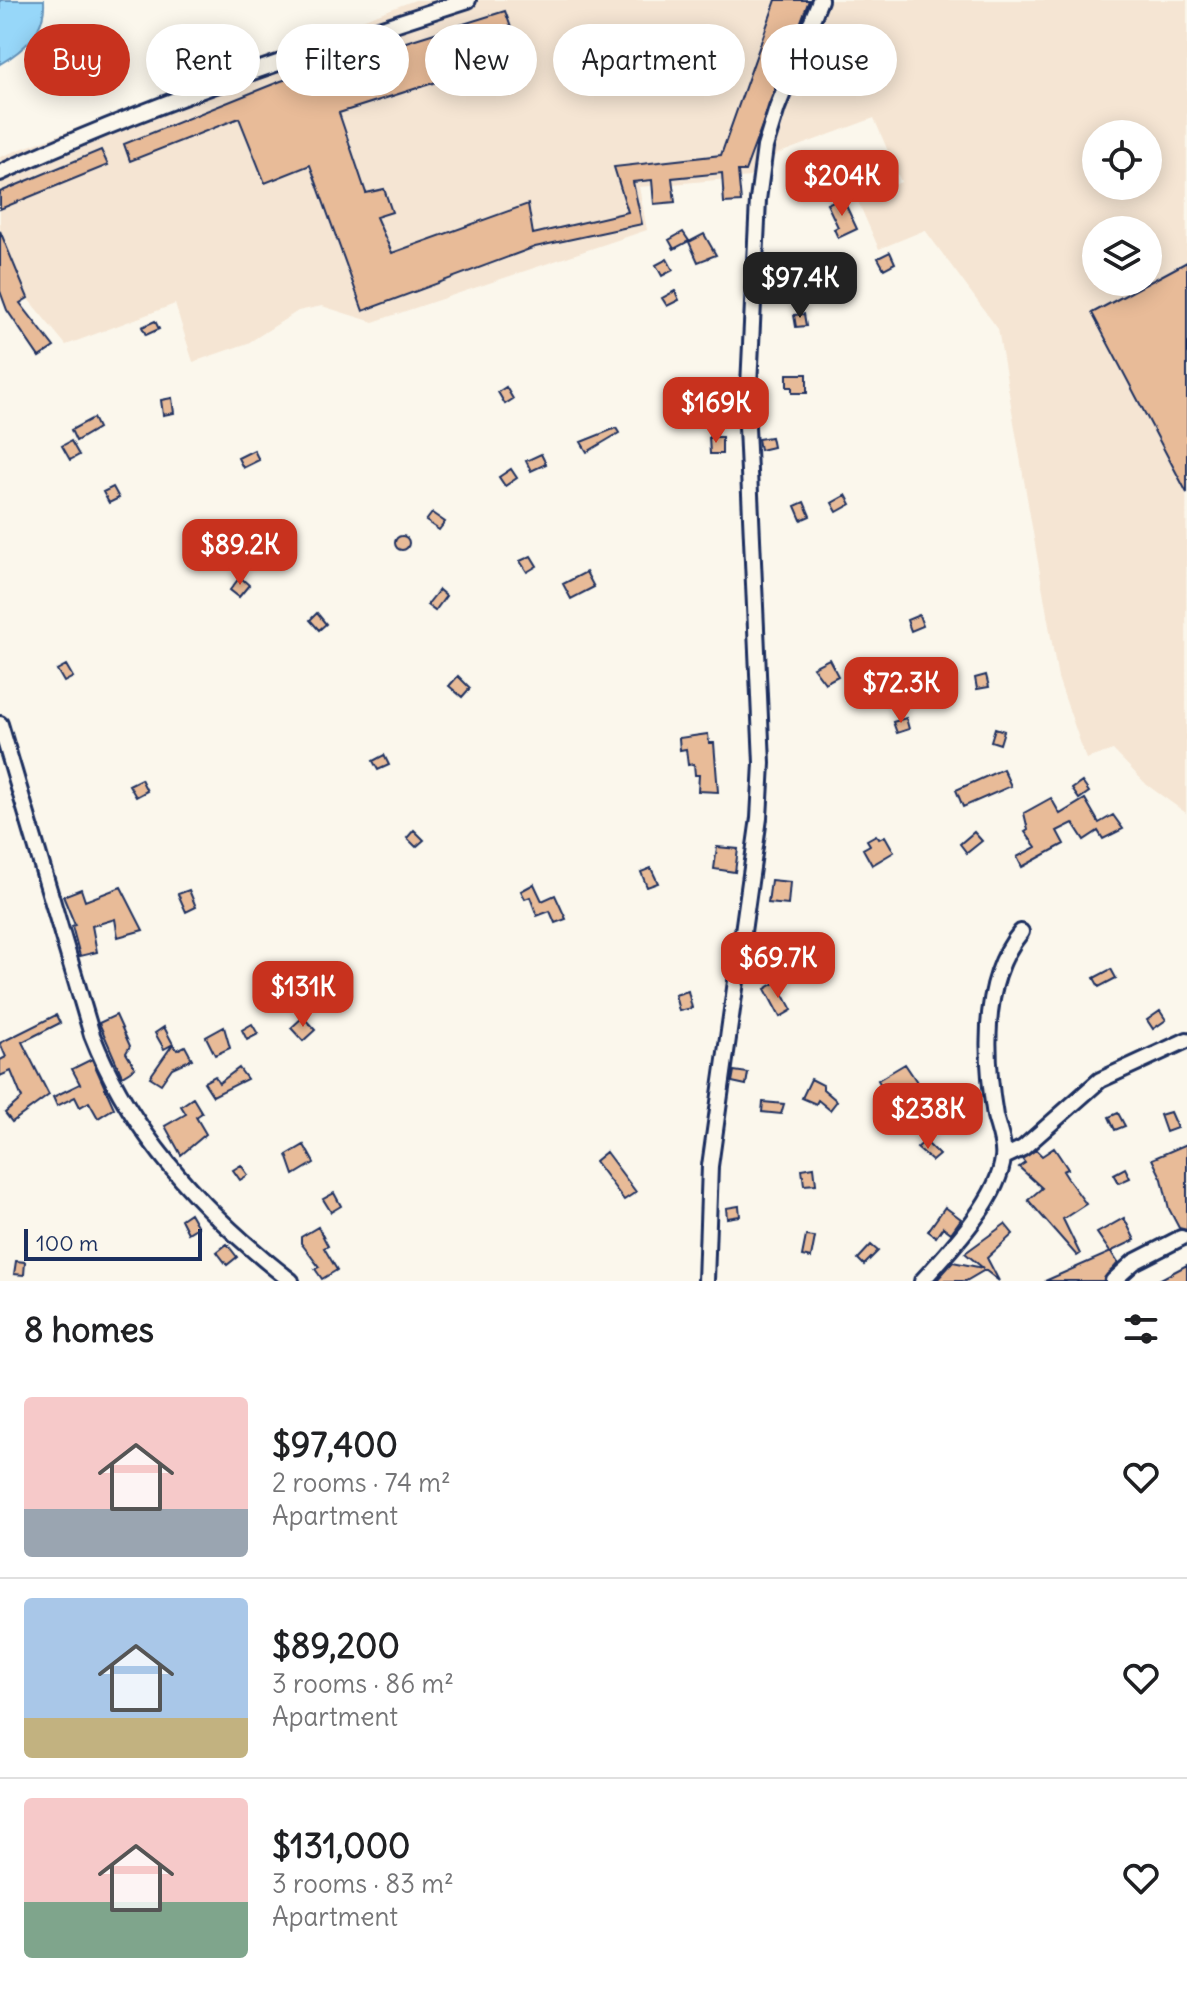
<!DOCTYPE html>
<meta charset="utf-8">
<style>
:root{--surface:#fff;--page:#f2f2f2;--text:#202124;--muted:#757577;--line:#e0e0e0;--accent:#c8321e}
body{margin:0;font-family:Delius,sans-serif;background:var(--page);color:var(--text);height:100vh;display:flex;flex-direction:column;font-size:30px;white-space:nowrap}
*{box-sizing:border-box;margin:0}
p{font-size:26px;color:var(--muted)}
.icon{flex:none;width:44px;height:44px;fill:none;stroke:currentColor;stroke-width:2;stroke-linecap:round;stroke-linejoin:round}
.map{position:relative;height:1281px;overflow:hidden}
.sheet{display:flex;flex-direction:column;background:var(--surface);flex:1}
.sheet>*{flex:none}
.guide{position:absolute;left:24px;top:24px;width:1140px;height:72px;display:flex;gap:16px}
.tools{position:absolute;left:1082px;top:120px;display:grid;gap:16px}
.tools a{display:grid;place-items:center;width:80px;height:80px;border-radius:50%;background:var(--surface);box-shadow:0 4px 20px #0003;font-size:40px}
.scale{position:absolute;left:24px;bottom:20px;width:178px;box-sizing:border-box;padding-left:8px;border:4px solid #1b2f5e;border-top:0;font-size:22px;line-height:28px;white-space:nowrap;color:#1b2f5e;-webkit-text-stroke:6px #fbf7ec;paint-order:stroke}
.price{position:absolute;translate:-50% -68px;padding:0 18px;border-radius:16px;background:var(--accent);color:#fff;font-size:26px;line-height:52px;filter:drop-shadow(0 2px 4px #0008)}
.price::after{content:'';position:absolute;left:50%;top:48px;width:24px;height:18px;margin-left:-12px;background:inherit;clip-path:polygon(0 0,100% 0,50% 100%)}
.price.selected{background:#222;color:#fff}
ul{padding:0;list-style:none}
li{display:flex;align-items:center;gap:24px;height:200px;padding:0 24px}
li+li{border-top:2px solid var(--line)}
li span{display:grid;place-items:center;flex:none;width:224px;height:160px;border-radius:8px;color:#555}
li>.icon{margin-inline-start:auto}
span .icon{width:96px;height:96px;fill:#fffc;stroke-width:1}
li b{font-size:34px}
h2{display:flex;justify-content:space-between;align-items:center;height:96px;padding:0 24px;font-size:34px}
.pill{padding:0 28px;border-radius:36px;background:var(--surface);box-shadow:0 4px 20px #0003;font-size:28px;line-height:72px}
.pill.selected{background:var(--accent);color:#fff}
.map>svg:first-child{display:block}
</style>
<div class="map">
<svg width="1187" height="1281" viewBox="0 0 1187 1281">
<rect width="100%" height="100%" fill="#fbf7ec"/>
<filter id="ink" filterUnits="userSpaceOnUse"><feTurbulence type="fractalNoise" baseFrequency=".0125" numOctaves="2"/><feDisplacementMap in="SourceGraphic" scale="16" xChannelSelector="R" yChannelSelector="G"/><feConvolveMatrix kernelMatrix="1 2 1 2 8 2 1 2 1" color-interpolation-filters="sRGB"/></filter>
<g filter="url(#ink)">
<path fill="#f5e5d3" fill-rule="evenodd" d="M415 0H1187L1186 813 1147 785 1113 750 1086 759 1058 678 998 329 925 230 879 249 857 199 901 182 874 118 777 154 750 177 639 187 647 230 373 322 322 306 298 311 248 343 193 362 175 304 66 345 28 299 7 310 0 291V157ZM1096 134H1148V186H1096ZM1096 230H1148V282H1096Z"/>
<path fill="#97d7f9" stroke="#6594bb" stroke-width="2" d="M0 0H44C46 31 24 50 0 64Z"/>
<path fill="#e8bb98" stroke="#1b2f5e" stroke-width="2" d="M776 0H809L745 171H738L741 202 724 203 722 173 672 178 675 202 654 204 652 180 633 182 642 224 535 247 363 311 310 165 265 183 239 118 130 161 124 144 281 81 505 11 521 55 339 113 366 193 384 189 392 212 376 217 392 253 528 204 533 234 628 212 614 167 721 155Z
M101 150 108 165 0 209V192Z
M812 153 817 165 802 171 797 160Z
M842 197 857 229 838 238 834 229 838 227 827 204Z
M0 231 28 298 20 303 54 347 39 357 7 310 0 291Z
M683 232 689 241 674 249 669 240Z
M704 234 716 255 698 262 689 242Z
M890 252 895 263 884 269 878 258Z
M667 259 673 270 662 276 656 265Z
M1187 262V493L1092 313Z
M675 291 679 300 667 306 662 298Z
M804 314 806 326 796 327 794 315Z
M155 321 159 329 146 335 142 327Z
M787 374H807V393H792V387H787Z
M708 386H727V411L708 410Z
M506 387 513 399 505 404 498 392Z
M172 398 174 413 163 415 161 400Z
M93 418 98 428 76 441 71 430Z
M616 428 619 433 587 452 581 442Z
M709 437H722V454H710Z
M771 437 773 447 760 450 758 439Z
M71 441 79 455 70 460 62 446Z
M254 450 259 460 243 468 238 458Z
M541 454 546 464 531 471 526 461Z
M511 469 517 478 505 486 499 477Z
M113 487 119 498 109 503 103 492Z
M846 495 851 504 837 512 832 503Z
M804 502 810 516 801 520 795 506Z
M432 513 445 522 439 530 426 521Z
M395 543a7 7 0 1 1 14 0a7 7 0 1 1-14 0Z
M531 556 537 566 527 572 520 561Z
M586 572 594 587 571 599 563 584Z
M240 577 249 585 239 597 230 590Z
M439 590 446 596 435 611 427 605Z
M317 613 326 624 319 630 310 620Z
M919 615 923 626 911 631 907 620Z
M829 659 838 676 825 683 813 667Z
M66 665 73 677 64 682 57 670Z
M986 675 989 687 977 689 975 678Z
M458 676 470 688 462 697 449 686Z
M906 718 909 729 897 733 893 722Z
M995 728 1004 731 1000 744 991 741Z
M708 734 709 743H714L718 792 698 791 699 775H695L694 764 688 765 686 749 680 750 679 738Z
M384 755 389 765 378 770 373 761Z
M1003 769 1011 786 963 807 956 790Z
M141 779 147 791 136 797 129 785Z
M1082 782 1089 792 1079 799 1072 789Z
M1051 798 1060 814 1085 799 1099 823 1113 815 1123 829 1103 839 1098 831 1084 840 1073 823 1057 831 1064 844 1022 867 1017 857 1036 847 1025 832 1028 830 1024 813Z
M414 830 424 840 416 847 407 838Z
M974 832 982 841 967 853 960 844Z
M876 835 879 839 885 836 894 852 872 865 863 849 870 845 867 840Z
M717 847 738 849 735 872 714 869Z
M651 868 658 883 647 887 641 872Z
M771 880 790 882 788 905 768 903Z
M534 884 542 901 555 895 566 919 555 923 550 911 537 916 530 897 525 899 521 891Z
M121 887 143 930 118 937 115 919 92 926 97 952 80 956 72 926 75 925 63 896 81 889 85 901Z
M189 890 196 907 186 912 178 894Z
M1111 969 1116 978 1099 987 1094 978Z
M777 982 792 1010 780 1017 765 989Z
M688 991 692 1008 679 1011 675 995Z
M1160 1011 1166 1020 1153 1029 1147 1020Z
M56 1015 60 1023 22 1042 49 1095 12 1122 5 1113 22 1098 11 1071 0 1076V1060L6 1057 0 1043Z
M116 1015 130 1046 126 1053 135 1068 122 1076 99 1023Z
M303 1017 315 1030 303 1041 291 1028Z
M252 1024 258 1034 247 1040 242 1030Z
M164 1027 173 1044 164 1049 155 1033Z
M224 1027 230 1048 215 1055 206 1037Z
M173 1044 177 1050 185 1046 192 1059 172 1068 161 1084 150 1077Z
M92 1059 114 1108 98 1118 89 1102 80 1107 75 1097 57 1106 53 1097 80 1084 72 1069Z
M905 1064 919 1085 892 1103 878 1080Z
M239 1068 247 1079 213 1096 204 1082 215 1076 219 1083Z
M734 1071 748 1073 746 1085 732 1082Z
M811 1079 823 1085V1089L837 1101 830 1110 818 1100 816 1104 802 1098Z
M193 1098 202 1113 196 1117 206 1134 181 1155 165 1126 186 1114 181 1106Z
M763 1102 784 1104 781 1114 762 1112Z
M1170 1112 1177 1128 1166 1132 1160 1115Z
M1118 1113 1125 1126 1115 1130 1109 1117Z
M925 1141 939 1155 932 1161 917 1148Z
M1187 1144V1230L1179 1228 1169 1209 1162 1179 1152 1159Z
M304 1145 314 1163 294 1175 287 1155Z
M1054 1148 1068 1169 1063 1171 1070 1182 1086 1204 1063 1219 1080 1254 1077 1256 1028 1200 1042 1188 1019 1167 1025 1163 1022 1159 1036 1150 1042 1156Z
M606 1152 636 1192 624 1200 595 1161Z
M241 1165 248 1175 240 1180 233 1170Z
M814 1167 816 1184 804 1185 802 1169Z
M1125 1168 1130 1178 1119 1183 1114 1174Z
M334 1193 341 1206 331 1212 323 1199Z
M739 1206 740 1216 727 1218 726 1208Z
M945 1207 961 1219 951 1233 943 1227 936 1237 928 1231Z
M190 1213 198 1227 188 1233 181 1219Z
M1124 1218 1135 1240 1110 1252 1097 1233Z
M1005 1224 1013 1234 987 1258 999 1281 985 1270 966 1281H936L953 1262 983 1268 965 1253Z
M318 1227 328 1246 324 1248 337 1270 322 1279 315 1269 319 1267 301 1243V1237Z
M806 1236 815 1237 811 1258 802 1256Z
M227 1244 237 1257 227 1265 217 1252Z
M871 1245 878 1251 864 1265 858 1259Z
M1111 1252 1118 1263 1103 1281H1045Z
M16 1261 25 1262 24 1275 14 1274Z
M1187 1265V1281H1157Z"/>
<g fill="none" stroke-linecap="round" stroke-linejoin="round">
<defs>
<path id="minor" d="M0 173C151 103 310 51 468 0
M0 724 92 1035C131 1136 207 1216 291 1281
M1004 1157 1023 1148 1100 1080 1187 1040
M706 1281 710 1166 759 818 762 763 747 427 758 200 765 147 777 108 820 0
M922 1281C949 1251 999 1199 1003 1158 1005 1145 998 1128 995 1116 985 1056 981 980 1021 932
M1113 1281 1134 1262 1181 1238"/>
</defs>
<use href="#minor" stroke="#1b2f5e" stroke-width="20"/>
<use href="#minor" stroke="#fbf7ec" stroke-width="14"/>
</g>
</g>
</svg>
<div class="tools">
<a><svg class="icon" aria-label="locate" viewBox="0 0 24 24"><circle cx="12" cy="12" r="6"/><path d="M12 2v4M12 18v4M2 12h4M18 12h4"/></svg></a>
<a><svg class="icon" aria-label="layers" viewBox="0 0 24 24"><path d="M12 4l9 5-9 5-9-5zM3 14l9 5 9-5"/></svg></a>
</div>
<div class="scale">100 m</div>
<b class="price" style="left:842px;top:218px">$204K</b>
<b class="price selected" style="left:800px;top:320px">$97.4K</b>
<b class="price" style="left:716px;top:445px">$169K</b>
<b class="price" style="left:240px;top:587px">$89.2K</b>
<b class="price" style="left:901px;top:725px">$72.3K</b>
<b class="price" style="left:778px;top:1000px">$69.7K</b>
<b class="price" style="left:303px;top:1029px">$131K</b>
<b class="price" style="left:928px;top:1151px">$238K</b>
<div class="guide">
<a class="pill selected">Buy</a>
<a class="pill">Rent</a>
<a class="pill">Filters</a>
<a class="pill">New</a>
<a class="pill">Apartment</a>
<a class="pill">House</a>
</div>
</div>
<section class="sheet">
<h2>8 homes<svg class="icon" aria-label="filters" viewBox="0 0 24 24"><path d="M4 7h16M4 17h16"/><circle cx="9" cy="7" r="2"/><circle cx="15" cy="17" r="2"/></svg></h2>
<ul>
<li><span style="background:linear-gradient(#f6c9c9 70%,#9aa5b1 0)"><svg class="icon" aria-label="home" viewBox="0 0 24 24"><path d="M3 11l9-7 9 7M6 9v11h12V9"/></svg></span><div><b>$97,400</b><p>2 rooms · 74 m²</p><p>Apartment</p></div><svg class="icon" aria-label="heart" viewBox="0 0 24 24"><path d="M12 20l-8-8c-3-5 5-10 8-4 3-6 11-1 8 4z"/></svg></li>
<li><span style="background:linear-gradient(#a9c7e8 75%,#c2b280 0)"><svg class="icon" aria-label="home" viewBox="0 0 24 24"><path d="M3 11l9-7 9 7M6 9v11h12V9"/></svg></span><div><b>$89,200</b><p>3 rooms · 86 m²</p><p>Apartment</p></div><svg class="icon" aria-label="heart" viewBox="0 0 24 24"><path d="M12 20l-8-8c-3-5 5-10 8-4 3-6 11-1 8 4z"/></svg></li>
<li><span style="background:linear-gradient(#f6c9c9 65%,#7fa58c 0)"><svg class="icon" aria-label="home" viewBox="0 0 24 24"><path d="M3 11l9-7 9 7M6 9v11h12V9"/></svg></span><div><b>$131,000</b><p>3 rooms · 83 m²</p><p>Apartment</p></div><svg class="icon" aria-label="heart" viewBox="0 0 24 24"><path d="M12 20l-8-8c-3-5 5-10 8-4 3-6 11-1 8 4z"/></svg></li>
</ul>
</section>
